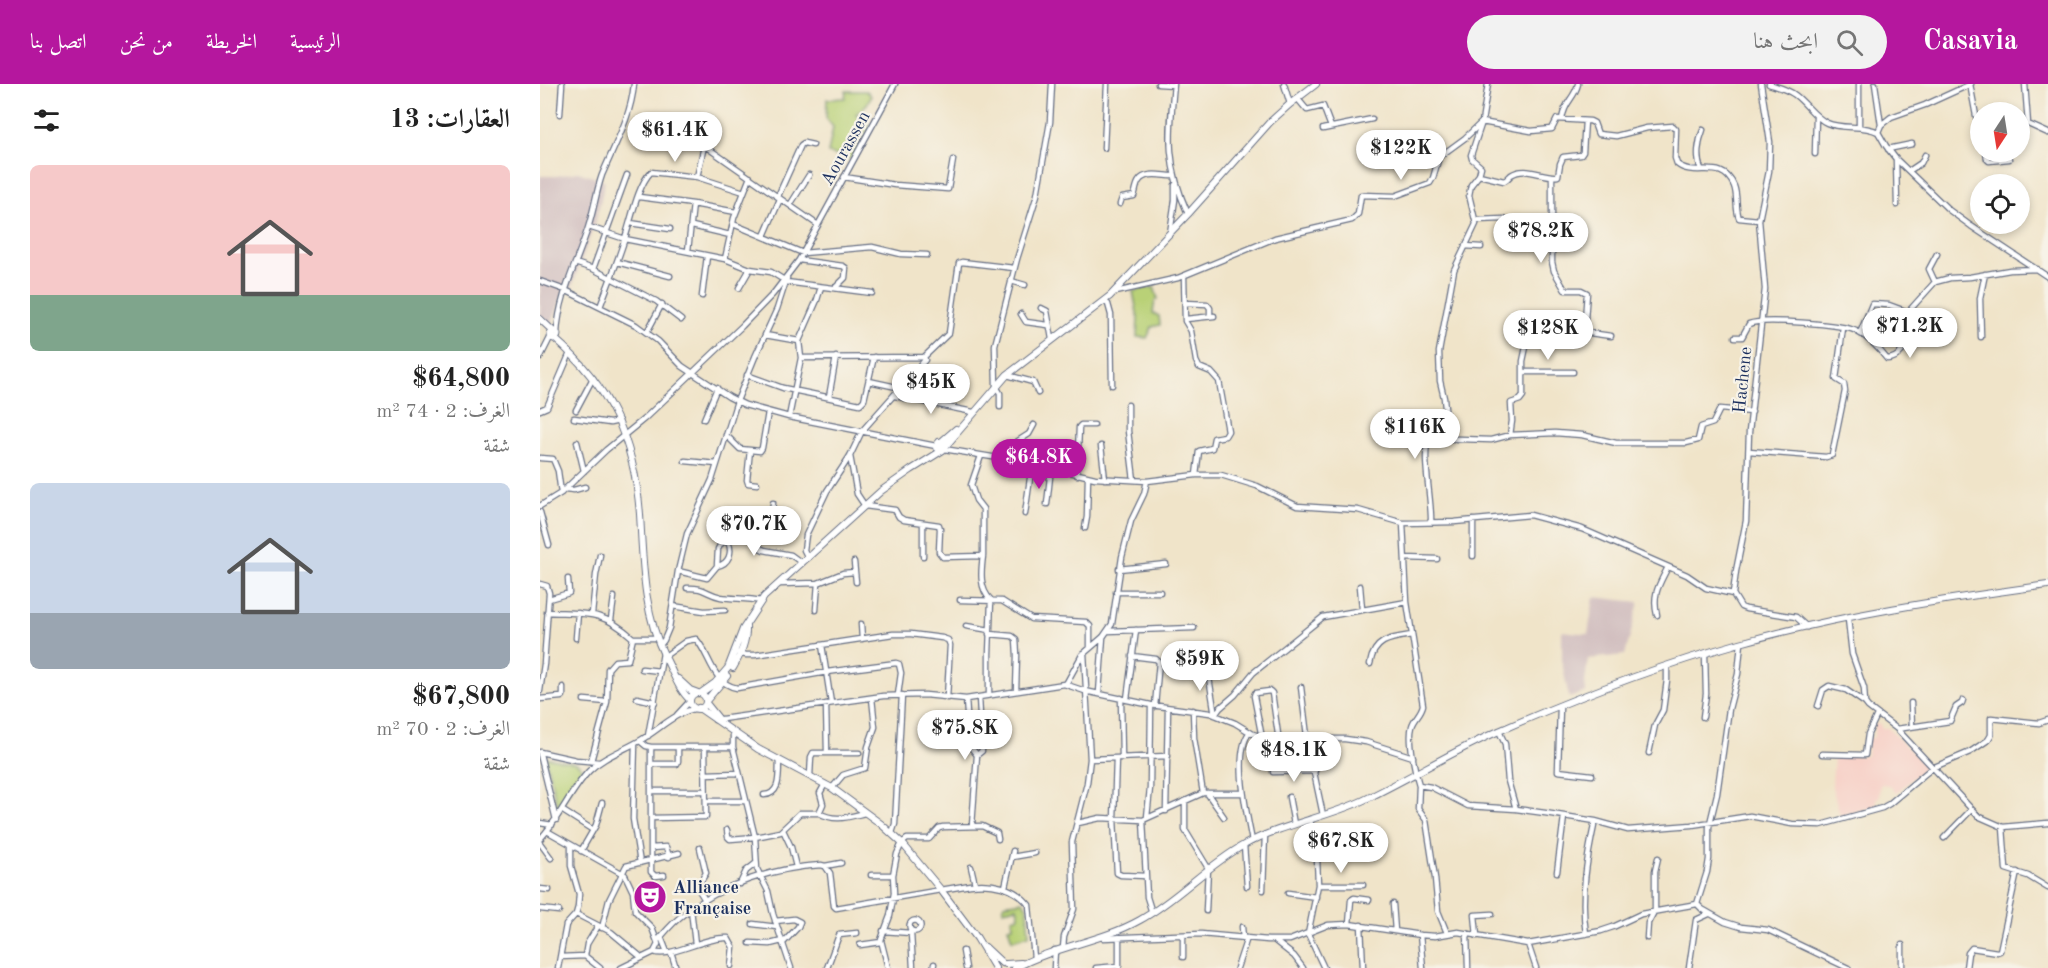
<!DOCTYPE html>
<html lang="ar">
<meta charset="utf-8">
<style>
:root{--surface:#fff;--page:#f2f2f2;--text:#222;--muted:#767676;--accent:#b5179e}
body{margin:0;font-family:"Old Standard TT",Amiri,serif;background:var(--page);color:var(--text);direction:rtl;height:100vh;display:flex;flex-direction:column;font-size:22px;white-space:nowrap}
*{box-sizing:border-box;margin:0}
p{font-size:20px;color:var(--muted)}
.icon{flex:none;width:33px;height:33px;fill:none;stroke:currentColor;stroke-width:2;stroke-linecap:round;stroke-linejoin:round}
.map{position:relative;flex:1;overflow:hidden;direction:ltr}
.drawer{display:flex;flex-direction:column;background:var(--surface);width:540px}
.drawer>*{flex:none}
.needle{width:39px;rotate:192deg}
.buttons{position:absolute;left:1430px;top:18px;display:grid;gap:12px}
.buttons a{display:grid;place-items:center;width:60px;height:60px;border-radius:50%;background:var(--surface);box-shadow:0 3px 9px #0003;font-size:30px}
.price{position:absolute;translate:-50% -51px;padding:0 14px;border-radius:21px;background:#fff;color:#222;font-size:20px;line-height:39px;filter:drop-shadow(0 2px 3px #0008)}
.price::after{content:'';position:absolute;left:50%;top:36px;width:18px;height:14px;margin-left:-9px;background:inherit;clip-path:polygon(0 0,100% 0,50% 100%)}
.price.selected{background:var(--accent);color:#fff}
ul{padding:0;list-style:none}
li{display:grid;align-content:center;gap:12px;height:318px;padding:0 30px}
li span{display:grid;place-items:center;height:186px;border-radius:9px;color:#555}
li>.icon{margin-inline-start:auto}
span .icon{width:108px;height:108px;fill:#fffc;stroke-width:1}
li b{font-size:26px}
h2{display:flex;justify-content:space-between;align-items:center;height:72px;padding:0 30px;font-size:26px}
header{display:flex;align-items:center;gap:36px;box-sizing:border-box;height:84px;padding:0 30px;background:var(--accent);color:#fff}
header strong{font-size:28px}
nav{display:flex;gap:33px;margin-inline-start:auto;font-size:21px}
.search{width:420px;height:54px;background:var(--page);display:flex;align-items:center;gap:15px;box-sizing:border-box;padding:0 21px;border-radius:33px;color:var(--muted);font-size:22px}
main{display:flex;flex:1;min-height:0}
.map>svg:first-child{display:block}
</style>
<header>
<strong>Casavia</strong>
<div class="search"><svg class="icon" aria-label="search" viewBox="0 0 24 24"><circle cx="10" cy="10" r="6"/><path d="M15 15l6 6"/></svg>ابحث هنا</div>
<nav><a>الرئيسية</a><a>الخريطة</a><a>من نحن</a><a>اتصل بنا</a></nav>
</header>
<main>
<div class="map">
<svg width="1508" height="884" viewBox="0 0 1508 884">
<rect width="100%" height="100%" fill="#f7f3e8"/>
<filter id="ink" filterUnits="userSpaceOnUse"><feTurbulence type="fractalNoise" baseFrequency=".0167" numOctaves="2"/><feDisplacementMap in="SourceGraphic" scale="12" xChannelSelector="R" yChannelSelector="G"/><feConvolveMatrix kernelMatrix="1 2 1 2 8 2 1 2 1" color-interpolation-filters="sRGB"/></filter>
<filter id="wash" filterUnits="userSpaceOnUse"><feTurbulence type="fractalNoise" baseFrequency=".008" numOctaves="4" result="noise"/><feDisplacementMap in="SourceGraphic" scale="24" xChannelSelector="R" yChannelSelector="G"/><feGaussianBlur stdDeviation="1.35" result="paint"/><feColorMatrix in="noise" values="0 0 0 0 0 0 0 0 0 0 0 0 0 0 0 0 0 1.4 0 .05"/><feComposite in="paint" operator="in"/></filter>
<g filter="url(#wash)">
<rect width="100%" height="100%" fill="#f0e4c9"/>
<path fill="#f7d1c8" d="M1334 640H1340L1341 644H1348L1383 680 1384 684 1356 709 1349 701 1341 700 1340 702 1339 714H1336V722L1300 732 1292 702 1294 672H1327L1328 654H1334Z"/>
<path fill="#d2bfc0" d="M38 88 65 97 56 136 31 206 25 204 11 242 0 231V92H17Z
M1054 513 1099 518 1085 571 1048 575 1045 597 1046 608 1029 614 1022 578V547L1048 550Z"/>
<path fill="#b9d177" stroke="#6a806a" stroke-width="1.5" d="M306 7H327L331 12 327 20 316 30 330 42 311 75 288 69 293 43 286 34 287 15 305 14Z
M614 203 618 215 615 216 613 229 619 232 620 241 612 243 607 254 597 253 598 234 593 207Z
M5 673 37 679 42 684 18 726Z
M483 817 487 824 489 851 472 856 468 843 473 842 472 834 479 832 477 823 463 826 464 820Z"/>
</g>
<g filter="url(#ink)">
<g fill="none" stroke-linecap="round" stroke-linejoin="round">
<defs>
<path id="minor" d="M618 0 634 1
M634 0C629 52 626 81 648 130
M744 0 750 20
M1221 0 1230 58 1229 87 1219 136 1225 205 1209 348 1206 437 1196 487 1193 510 1201 523 1206 525 1256 533 1267 543
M1229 0C1238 3 1247 5 1255 11 1267 20 1274 33 1287 39 1303 46 1322 40 1338 48L1346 62 1356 75 1409 126 1431 142 1508 193
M1319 0V43
M1335 0 1341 41
M1430 0 1440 53
M1485 0 1488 40 1508 49
M757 14 767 26 783 22 791 43
M20 30 22 0
M1022 35C1025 16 1034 16 1038 0
M783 45 832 35
M1338 48 1341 41 1351 33 1385 21 1431 0
M152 53 278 141
M564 64 567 0
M1348 65 1372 60
M1446 68 1447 75 1449 77 1469 75
M1275 70 1276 32
M1356 75 1357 121
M1161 85C1156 74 1158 58 1163 46
M1369 87 1381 79 1385 71
M939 91 964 97C967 96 969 93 971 91 986 81 1003 94 1018 92L1020 80 1023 73 1041 71 1043 68 1045 37
M157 93 164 62
M304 93 355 101 408 105 413 76
M1012 93V178L1014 187 1025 206H1041L1047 209 1044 248
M238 112 261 61 264 59 273 61
M99 113 153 120 196 128
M580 120 582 114 594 112C596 107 596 101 599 97 605 87 624 92 633 92
M250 121 269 91
M936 136 964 135 983 141
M90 139 130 145
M193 140 263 169 332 163 361 170 387 171
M152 142 190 151
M49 143 85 155 185 175 210 185 231 188 244 196
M630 149 635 116V101
M224 152 240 115
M925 162 941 163
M148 167 153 120
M185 175 194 134 210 93
M259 176 303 182 306 184 305 194 295 204
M77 178 130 192
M35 179 53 185 87 91
M53 185 116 217 141 236
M644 192 645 237 651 247 656 277 659 283 671 288 679 297 688 347 685 352 674 354 672 364 659 367 656 391
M0 197 25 206 96 241 118 257 142 282 189 313 205 321 249 333 396 362
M471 197 485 201
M246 198 332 209
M1395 198 1389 185 1397 170
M199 204 210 185
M576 208 638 194 735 154 812 136 818 130 821 111 855 112 890 99 893 94 899 73 925 54 942 38 991 47 1012 45 1017 35 1050 37 1054 39 1058 50 1076 52 1107 44 1133 42 1136 45 1135 74 1137 80C1155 95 1182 73 1194 102 1198 112 1195 124 1199 134L1219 136
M162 212 167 172
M564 217 568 220 571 231 572 301
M645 219 667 220 670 224V232
M60 223C68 201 77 179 84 157 91 138 97 102 111 88L157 93 204 108
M501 224 507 227 512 255
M481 230 486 238 508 241
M646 235 674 232
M107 248 122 220
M17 249C19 212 37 178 48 144 54 126 56 108 62 91 75 60 91 33 94 0
M1320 249 1332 220 1349 221 1368 228
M225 251 259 257
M1195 253H1202L1209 240C1222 234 1303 240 1316 247 1330 254 1338 264 1347 275 1354 275 1358 272 1362 267L1368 228 1395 198 1410 194 1430 193 1470 186 1497 185
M1441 253 1440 214 1445 190
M0 274 11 252
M261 274 384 273
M983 288H1033
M207 291 243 304 320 320 324 316 334 273
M467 291 493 298 498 309
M329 297 361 304
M355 312 433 328
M289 313 296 273
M588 321V347L594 396
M460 323V309L456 302 455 261 477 175 497 111 510 38 512 0
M0 326 7 323 30 269
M36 326 53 294
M249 333 261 274 259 257 277 216 281 203
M34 334 70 339 79 337
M164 335 177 304
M186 351 200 365 220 367 222 364 228 328
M970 351 972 337 971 319 980 316 983 312V277L990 244H1014L1071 252
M908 355 904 314 900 297 899 268 914 186 936 140 929 111 931 101 939 91 941 83 932 75 931 71 942 38 948 0
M37 358 44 387
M561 362 565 395
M404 365 500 381 555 394 607 397 656 391H681L717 402 757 422 818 426 863 439 914 438 990 431 1042 445 1147 491 1166 504 1193 510
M210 366 207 396 208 399 217 400
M1209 367 1286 373 1292 371 1305 307 1304 300 1296 295 1303 244
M310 372 317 410 325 422 355 426 359 433 364 436 399 441 400 445 399 468 403 473 443 472C441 487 439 505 451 516L449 570V611
M441 372 431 401 436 416 443 425V472
M0 374 13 375 18 387 21 409
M462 374 478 357 489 350 494 341
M145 377 177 380
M537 391 539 343 541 341H554
M25 405 34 406 45 403
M507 420 511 384
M0 422 21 409 66 366 104 335 202 242 233 210 259 176 355 0
M0 428 9 461
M485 430 492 380
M216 432 218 460 220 464 224 466 251 471 262 479
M891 438C892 416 881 370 889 354L951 356 970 351 1015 349 1042 351 1076 359H1146L1158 356 1161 343 1173 339 1180 325 1212 328
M863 439 867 518 883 621C881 630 874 634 872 642 868 655 875 688 879 701L891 703 928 722 976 725 1005 729 1055 737 1088 746 1152 741 1210 732 1252 740 1281 741 1342 724 1349 720 1392 684 1430 668 1448 656 1451 651V634L1499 639 1508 636
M545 444 547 433 548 393
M217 454C234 443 231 438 233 419
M182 458H188C193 468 189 480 177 482L178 465Z
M383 472V439
M933 472V436
M268 474 264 466 266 451 287 407 310 372 322 347 385 276 384 273 409 249 419 179 422 178 474 184
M865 474 897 475
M314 478 316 498
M579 485 626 480
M138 487 167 494 177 482
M0 500 7 502 9 509 4 580 0 607
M239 500 278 499 303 489 315 488
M820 502 822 525
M147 504C165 503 166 510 181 513 194 515 207 514 221 517
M576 508H620
M9 515 29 509 28 495
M420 516 462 517 491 535 546 538 550 542V563
M133 522 164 527 185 526
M276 526 278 499
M7 528C47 530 62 526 93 554H117
M52 530 56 491 60 471
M1117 531C1112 510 1119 501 1128 483
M1308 535 1312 570 1324 604 1325 619 1328 623 1357 645 1438 732 1463 743 1466 785 1488 792 1508 804
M71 536 74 513
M321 540 322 555
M426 542 450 546
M568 547 654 544
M449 550 472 552 476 555 477 571 476 607
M36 554 38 529
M120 561 124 556 129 544 138 487 147 450 172 396 197 317 215 273 237 225 247 194
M282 561 291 619
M198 569 206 571H215L353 550H371L402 554 408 556 410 561 407 614
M125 572 146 557 156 555C170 570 172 600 197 604L287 588 356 579 359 580 361 589 358 611
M592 572 616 575 619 578 615 622
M830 580C834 555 851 554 872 551
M667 581 675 631
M102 585 120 587
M526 600 542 571 563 553 572 540 582 473 591 437 604 410 607 397
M761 603 768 660 783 731
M559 609 563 553
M97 614 115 618
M581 614 582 674
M0 615 21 613 23 612V603
M426 615 429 661 437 671 432 742
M587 615 596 546
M44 616 67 618
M1371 619 1372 642
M286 620 287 668
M1278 622 1283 606 1289 602 1306 606 1325 619
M1020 623 1018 687 1052 691
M653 626 654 654 663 709
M137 631 150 617
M675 631 680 624 695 611 713 589 783 533 867 518
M1163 633 1166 610 1165 570
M175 636 343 612 385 611 426 615 524 600 545 607 611 621 670 629 695 639 713 650 729 655 766 660 792 655H805L826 658 873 673
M1357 645 1410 637 1416 623 1422 619 1423 616
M959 647 965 660 968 697 976 725
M193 649V663L215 753 217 785 228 807 233 830 251 884
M709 649C693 671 707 731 712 757
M108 652 123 569
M722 654 714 612 715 609 730 607 732 609 739 657
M100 657 106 662 111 663H193
M95 660 93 735 100 779
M111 663V788L115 792 124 791
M0 668 36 676 60 678
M1109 669 1115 641 1123 626 1127 596V582
M0 670 16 736
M1282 670 1325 671 1328 650 1337 631
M437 671 442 667 439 613
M576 674 574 735 577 789 581 791 606 792
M550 675 628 672
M51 677 67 618 68 585 75 577 88 576 93 554
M111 680H137L138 677V663
M733 688 775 687
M165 690 198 689
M270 692 271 673 273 669H319
M879 701 878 725 886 736 895 794 898 827 907 849
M292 704 303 691 325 684 328 663 335 643 332 614
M112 707H165
M667 709 684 733
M224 711C242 710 238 689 239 676
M749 713 754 740
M166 717H206
M645 718V746L668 784 666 827
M23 727 53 746
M626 727 628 624
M279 729C295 738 308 733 325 729
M607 733 610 704 611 621
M111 734 166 733 165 663
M770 735 777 774 778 801 768 850 784 884
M603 736 607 813 612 829
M0 739 12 741
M538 739 560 734 603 736 663 709H703
M1463 743 1508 739
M187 746 188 753 190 755 215 753 240 748 260 729H279L283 720 280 709 285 700
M243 746 251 763 256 783
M7 747 85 791 93 808 95 827 112 844 118 860 114 868 81 884
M352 749 355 740 362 611
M1404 754 1431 726
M0 755C20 734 30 707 49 687 63 673 84 666 101 656 120 645 135 628 158 624
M0 759 11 774
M704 761 707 802
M111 764 126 763 129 773
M160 764 166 789 157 803 165 816
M41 767 56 741 62 719
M472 773 495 769
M285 782 301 779
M431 783 435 800
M1017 788 1024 733
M331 791H353
M200 800 206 787 215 780
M778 801H823
M465 803 473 767
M0 805 9 806
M723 806 725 751
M748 809 776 813
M853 820 855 847
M1157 820 1162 825 1185 838 1201 843 1228 846 1308 884
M0 825 19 827
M151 825 155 860
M36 830 71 848 101 873
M369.5 842a5.5 5.5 0 1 1 11 0a5.5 5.5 0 1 1-11 0Z
M235 837 254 835 260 838 258 843 243 859
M213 840 237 843
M809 840 811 816 814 814 829 816
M821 841 823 884
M702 843 703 854
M62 844 69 816 86 782 139 769
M343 847 371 849 373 884
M927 849 928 884
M1046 850C1040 812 1047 774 1055 737
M880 851 883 884
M937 852 935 831 952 830
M121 853 127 868
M579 853V884
M563 854 661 850 728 856H750L788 841 809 840 880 851 895 852 918 848 988 860 1061 847 1073 843 1101 830 1157 820 1167 788 1169 775V743L1177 710 1189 625 1198 590 1201 559
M1107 854 1108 839 1115 826V787L1118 774
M118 856C126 847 134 837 144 830 183 800 233 784 281 781L285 782 290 789 294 822 296 824 430 801C452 798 475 803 489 821L494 874
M735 857 754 872 763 884
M210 859 230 860 242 857
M988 860 996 884
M320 861 341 858
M523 864 524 853 534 825 532 758 547 699 550 675 544 569
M423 867 426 884
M114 868C129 875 166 852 188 854L193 863 191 882
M131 868 136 884
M45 872 47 860 58 842
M20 873 45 872 60 884
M643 873V851
M18 884 26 841 36 830 38 823 39 810 31 782V761
M287 884 299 851 317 849
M348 884 341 856 350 832 354 809 353 791 357 770 362 759 367 755H389L399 744 403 743 442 742 457 749 458 755
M393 884 394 880
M514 884 515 866
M556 884 579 882
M697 884 707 854
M1149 884 1156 836 1169 830
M1362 884V861
M1426 884 1428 869 1432 864 1457 868 1460 867 1477 788"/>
<path id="major" d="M0 235 13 247
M10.5 251a3.5 3.5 0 1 1 7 0a3.5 3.5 0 1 1-7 0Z
M14 254C71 303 94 356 100 430 103 479 103 528 125 573 133 588 138 605 150 616
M401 358 416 345
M405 363 467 291 570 212 648 130 730 38 750 20 776 0
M193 584C200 572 207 556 206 542
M138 595 150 606 158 609
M161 609 175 599 188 584 203 545 224 513 341 407 371 386 403 366 404 361 399 358 396 363 401 367
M150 617a8 8 0 1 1 16 0a8 8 0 1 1-16 0Z
M166 617 187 592
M166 619 178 634
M159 624 218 665 292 704 341 740 362 759 401 806 437 854 455 884
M445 863 462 879
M466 880 481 879
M475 884C515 862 561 858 600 836 637 816 666 782 704 761 742 740 786 734 824 716 870 694 913 667 959 647 1037 613 1118 582 1200 559 1300 531 1405 515 1508 501"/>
</defs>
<use href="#minor" stroke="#666e83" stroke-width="7"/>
<use href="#major" stroke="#666e83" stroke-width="8"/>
<use href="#minor" stroke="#fff" stroke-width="4.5"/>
<use href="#major" stroke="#fff" stroke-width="6"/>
</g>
</g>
<defs>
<symbol id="theatre-disc" viewBox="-11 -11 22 22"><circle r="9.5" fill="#b5179e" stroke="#f7f3e8"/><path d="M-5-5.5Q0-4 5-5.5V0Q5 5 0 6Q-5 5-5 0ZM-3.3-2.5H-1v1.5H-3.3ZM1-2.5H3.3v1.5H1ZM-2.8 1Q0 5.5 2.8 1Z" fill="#fff"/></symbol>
</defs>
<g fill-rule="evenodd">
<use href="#theatre-disc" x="91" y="794" width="38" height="38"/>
</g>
<g text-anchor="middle" stroke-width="4.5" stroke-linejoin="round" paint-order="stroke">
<g font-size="18" fill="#1b2f5e" stroke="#f7f3e8">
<text transform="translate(305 64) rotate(-61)" y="6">Aourassen</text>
<text transform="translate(1202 296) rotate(-84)" y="6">Hachene</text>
</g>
<g font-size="18" font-weight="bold" fill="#1b2f5e" stroke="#f7f3e8" text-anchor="start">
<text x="133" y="809">Alliance<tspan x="133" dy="21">Française</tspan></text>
</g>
</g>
</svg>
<div class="buttons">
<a><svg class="needle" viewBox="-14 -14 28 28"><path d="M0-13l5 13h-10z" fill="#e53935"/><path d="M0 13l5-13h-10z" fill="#767676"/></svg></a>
<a><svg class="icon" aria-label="locate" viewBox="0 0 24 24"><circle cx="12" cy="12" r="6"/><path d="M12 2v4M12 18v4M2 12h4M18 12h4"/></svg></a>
</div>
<b class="price" style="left:135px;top:79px">$61.4K</b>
<b class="price" style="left:861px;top:97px">$122K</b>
<b class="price" style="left:1001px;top:180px">$78.2K</b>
<b class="price" style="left:1370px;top:275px">$71.2K</b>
<b class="price" style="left:1008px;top:277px">$128K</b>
<b class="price" style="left:391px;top:331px">$45K</b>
<b class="price" style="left:875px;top:376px">$116K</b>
<b class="price selected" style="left:499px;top:406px">$64.8K</b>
<b class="price" style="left:214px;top:473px">$70.7K</b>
<b class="price" style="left:660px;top:608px">$59K</b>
<b class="price" style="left:425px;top:677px">$75.8K</b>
<b class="price" style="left:754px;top:699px">$48.1K</b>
<b class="price" style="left:801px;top:790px">$67.8K</b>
</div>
<section class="drawer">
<h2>العقارات: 13<svg class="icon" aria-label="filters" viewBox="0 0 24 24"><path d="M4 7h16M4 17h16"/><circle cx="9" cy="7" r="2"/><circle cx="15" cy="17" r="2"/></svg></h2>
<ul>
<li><span style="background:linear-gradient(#f6c9c9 70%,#7fa58c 0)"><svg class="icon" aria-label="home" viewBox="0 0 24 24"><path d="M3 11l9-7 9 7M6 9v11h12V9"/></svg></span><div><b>$64,800</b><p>الغرف: 2 · 74 m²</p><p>شقة</p></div></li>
<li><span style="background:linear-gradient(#c9d6e8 70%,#9aa5b1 0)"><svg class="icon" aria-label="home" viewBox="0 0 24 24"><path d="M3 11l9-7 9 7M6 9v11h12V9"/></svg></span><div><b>$67,800</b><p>الغرف: 2 · 70 m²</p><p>شقة</p></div></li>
</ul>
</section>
</main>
